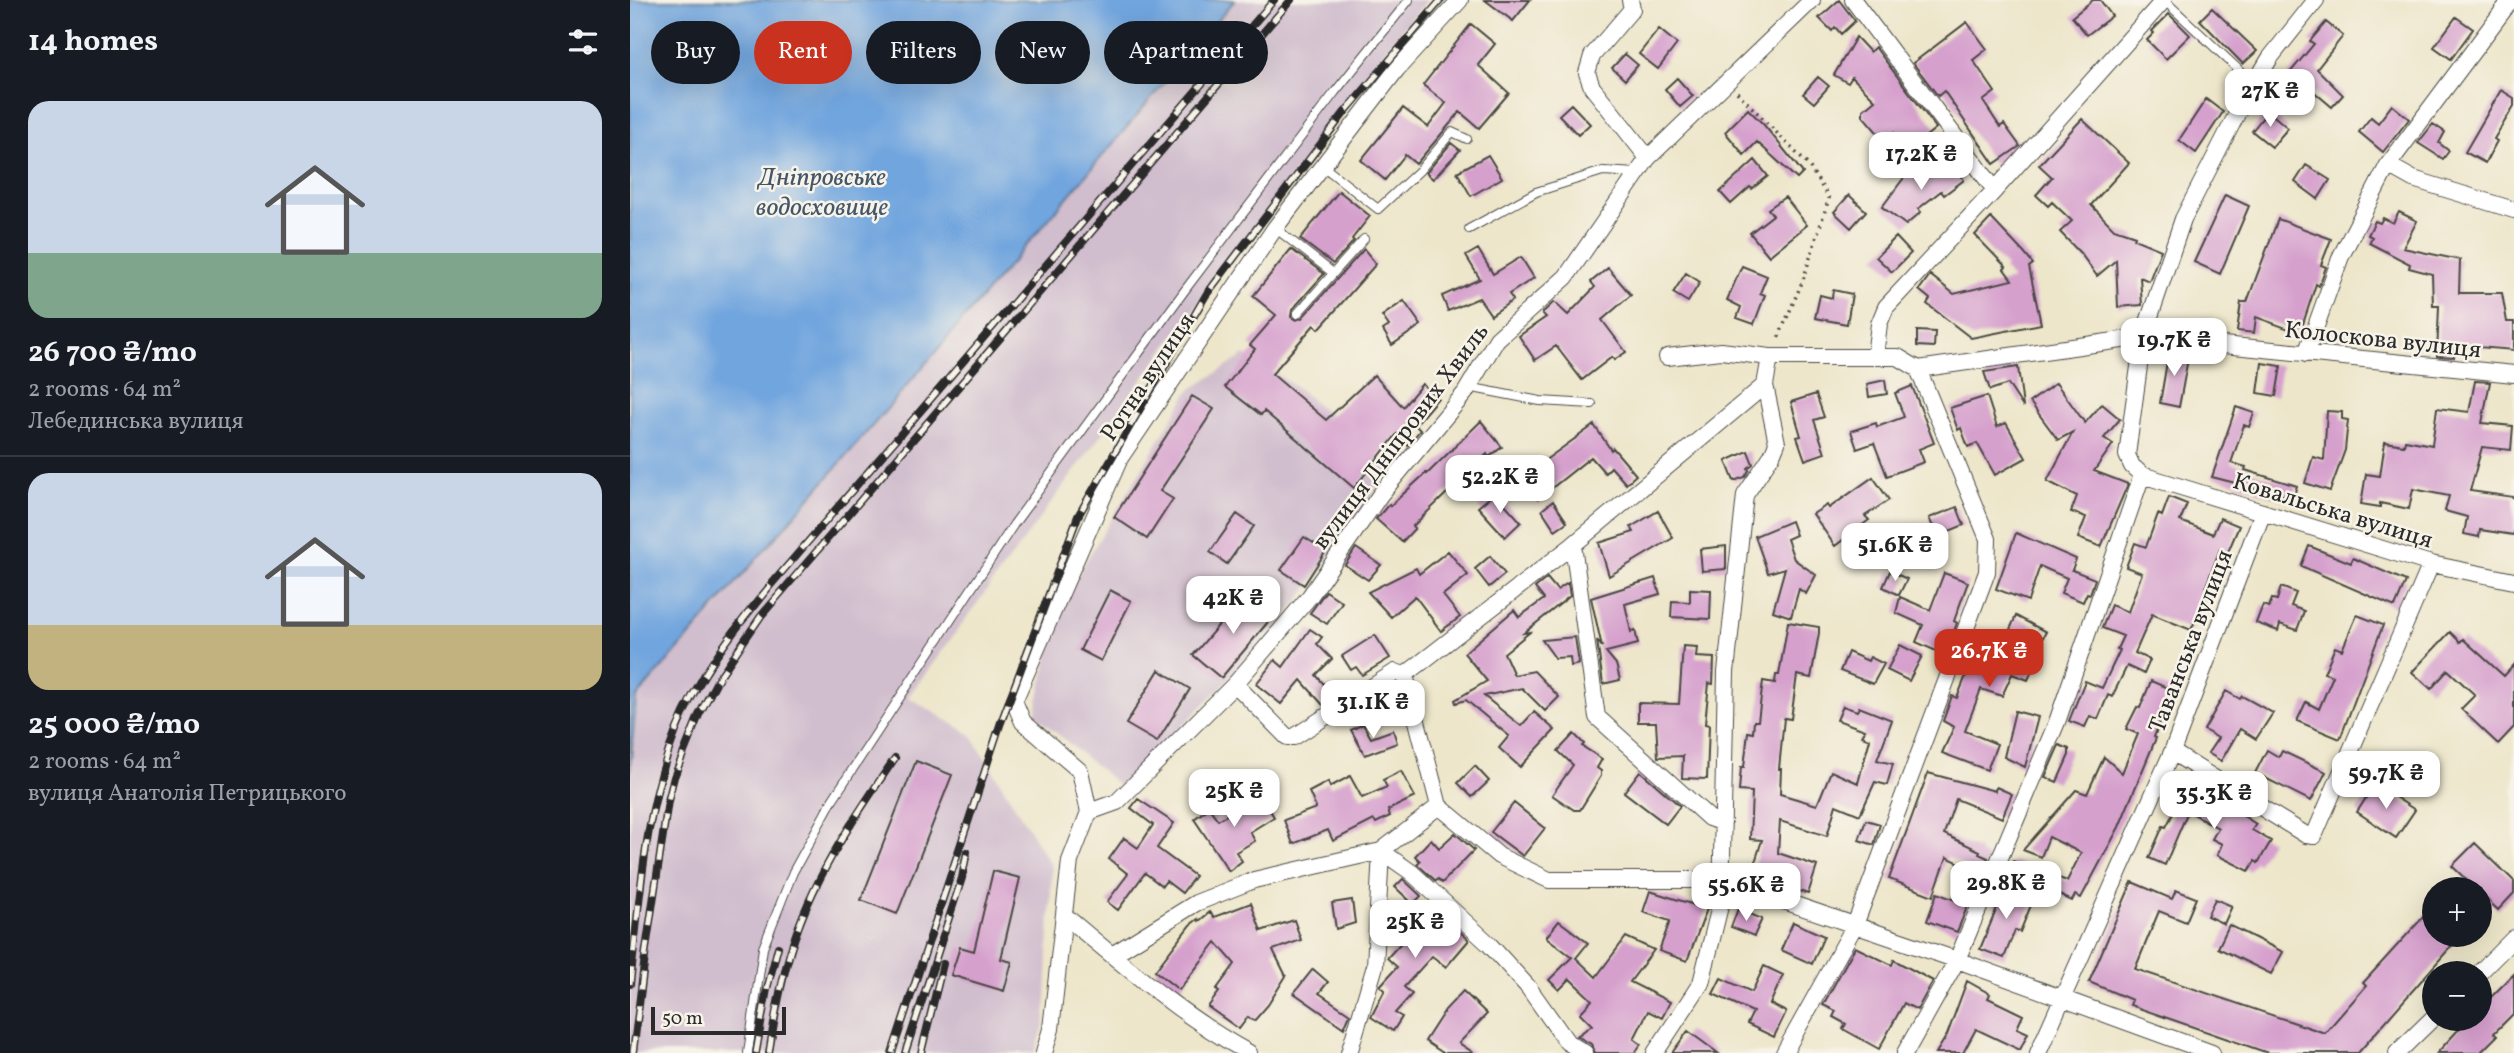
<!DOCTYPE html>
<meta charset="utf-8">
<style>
:root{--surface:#171b24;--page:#20242c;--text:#f1f3f6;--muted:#9ea1a6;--line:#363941;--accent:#c8321e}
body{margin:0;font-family:Vollkorn,serif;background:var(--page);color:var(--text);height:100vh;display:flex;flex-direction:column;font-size:26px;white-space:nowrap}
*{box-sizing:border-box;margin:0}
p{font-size:23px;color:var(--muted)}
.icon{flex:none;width:38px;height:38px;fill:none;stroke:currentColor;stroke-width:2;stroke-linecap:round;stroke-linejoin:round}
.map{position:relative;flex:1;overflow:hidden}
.side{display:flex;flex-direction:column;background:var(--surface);width:630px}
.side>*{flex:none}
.hud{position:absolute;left:21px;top:21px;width:665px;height:63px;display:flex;gap:14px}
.fabs{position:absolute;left:1792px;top:877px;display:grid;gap:14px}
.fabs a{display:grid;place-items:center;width:70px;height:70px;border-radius:50%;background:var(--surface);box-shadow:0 7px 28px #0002;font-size:35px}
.scale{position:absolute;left:21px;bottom:18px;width:135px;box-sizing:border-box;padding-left:7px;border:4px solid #2b2b2b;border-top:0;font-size:19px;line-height:24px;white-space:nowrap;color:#2b2b2b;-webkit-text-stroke:5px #f7f3e8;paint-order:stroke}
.price{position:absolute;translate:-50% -60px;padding:0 16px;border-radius:14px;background:#fff;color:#222;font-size:23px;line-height:46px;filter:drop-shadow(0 2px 4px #0008)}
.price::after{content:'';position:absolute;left:50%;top:42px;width:21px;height:16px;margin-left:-10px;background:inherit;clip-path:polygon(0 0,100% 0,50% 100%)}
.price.on{background:var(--accent);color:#fff}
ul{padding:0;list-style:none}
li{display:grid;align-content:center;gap:14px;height:371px;padding:0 28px}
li+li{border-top:2px solid var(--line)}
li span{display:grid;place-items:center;height:217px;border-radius:21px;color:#555}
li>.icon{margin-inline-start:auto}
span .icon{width:126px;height:126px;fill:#fffc;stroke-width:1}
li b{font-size:30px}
h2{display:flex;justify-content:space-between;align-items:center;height:84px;padding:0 28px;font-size:30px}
.chip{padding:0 24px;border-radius:32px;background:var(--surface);box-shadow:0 7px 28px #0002;font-size:24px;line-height:63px}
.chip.on{background:var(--accent);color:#fff}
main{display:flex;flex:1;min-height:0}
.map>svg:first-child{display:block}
</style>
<main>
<section class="side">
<h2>14 homes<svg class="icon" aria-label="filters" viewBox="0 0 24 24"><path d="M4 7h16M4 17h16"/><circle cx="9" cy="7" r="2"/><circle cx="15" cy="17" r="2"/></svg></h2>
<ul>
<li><span style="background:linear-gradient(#c9d6e8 70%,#7fa58c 0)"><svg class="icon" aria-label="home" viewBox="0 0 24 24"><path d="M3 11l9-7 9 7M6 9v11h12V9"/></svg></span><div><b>26 700 ₴/mo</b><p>2 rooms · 64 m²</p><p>Лебединська вулиця</p></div></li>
<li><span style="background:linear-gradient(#c9d6e8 70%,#c2b280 0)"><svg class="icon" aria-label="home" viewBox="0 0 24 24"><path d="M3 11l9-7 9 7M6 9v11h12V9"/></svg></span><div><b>25 000 ₴/mo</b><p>2 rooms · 64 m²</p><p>вулиця Анатолія Петрицького</p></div></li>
</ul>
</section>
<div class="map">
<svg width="1884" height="1053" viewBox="0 0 1884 1053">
<rect width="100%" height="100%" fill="#f7f3e8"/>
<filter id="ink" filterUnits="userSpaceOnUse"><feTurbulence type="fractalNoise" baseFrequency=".0143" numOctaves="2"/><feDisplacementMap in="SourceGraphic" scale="14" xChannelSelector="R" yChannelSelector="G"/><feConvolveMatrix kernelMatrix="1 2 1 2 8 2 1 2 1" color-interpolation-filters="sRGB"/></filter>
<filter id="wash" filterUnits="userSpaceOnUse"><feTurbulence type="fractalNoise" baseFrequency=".00686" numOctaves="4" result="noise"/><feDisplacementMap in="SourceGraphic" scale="28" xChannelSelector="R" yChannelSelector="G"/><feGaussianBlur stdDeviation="1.57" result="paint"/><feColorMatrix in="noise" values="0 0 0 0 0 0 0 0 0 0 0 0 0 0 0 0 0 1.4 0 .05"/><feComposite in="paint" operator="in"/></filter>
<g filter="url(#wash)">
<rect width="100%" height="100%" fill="#ede6ca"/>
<path fill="#d0bdcd" d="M605 0H797L752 54 278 697 341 735 422 867 415 1022 405 1053H0V773L6 698 257 409Z
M615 355 668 388 760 468 666 604 600 678 491 787 405 715 423 635 439 589 559 391Z"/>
<path fill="#71a5de" stroke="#4e6884" stroke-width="2" d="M0 0H605L257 409 6 698 0 773Z"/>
<g id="blocks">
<path fill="#d6a0cd" d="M855 0H900L883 21Z
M1209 0 1225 21 1211 34 1205 27 1202 31 1189 18Z
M1463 0H1470L1482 16 1457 35 1442 17Z
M1582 8 1627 51 1613 64 1570 20Z
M1539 14 1560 35 1536 59 1517 40 1524 33 1522 31Z
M1826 17 1843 29 1821 59 1804 47Z
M1337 22 1357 49 1343 60 1365 92 1353 101 1370 127 1374 124 1390 146 1364 164 1314 91 1308 96 1283 63Z
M1696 22 1713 36 1687 69 1713 95 1702 107 1682 90 1680 92 1658 75 1684 44 1680 41Z
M841 24 865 44 848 65 879 93 849 128 830 112 786 164 775 155 755 180 731 160 773 108 798 127 816 103 793 85Z
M1029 29 1047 44 1028 69 1009 54Z
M1226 37 1240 52 1245 47 1306 128 1270 157 1261 148 1269 139 1264 133 1258 138H1252L1233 116V110L1245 100 1222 77 1218 83 1204 75Z
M995 54 1008 65 995 80 982 68Z
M1188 77 1199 86 1184 103 1173 94Z
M1047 78 1063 96 1050 107 1035 89Z
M1871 90 1884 98V106L1864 139 1867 141 1855 163 1835 152Z
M1576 99 1593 112 1566 153 1549 140Z
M941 104 960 124 948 135 929 115Z
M1762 105 1779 119 1753 152 1729 132 1741 117 1748 123Z
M1118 109 1134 125 1173 173 1167 179 1127 142 1114 155 1095 132Z
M1638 111 1658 128 1642 147 1622 131Z
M1452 119 1499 163 1461 205 1484 229 1505 236 1504 239 1531 250 1519 281 1510 277 1512 305 1488 307 1486 260 1467 276 1451 254 1430 232 1442 221 1422 202 1418 206 1406 195 1422 177 1409 165Z
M1803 124 1815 132 1809 143 1819 151 1813 159 1788 143Z
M821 143 830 150 803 179 796 173Z
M858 155 872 178 841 196 827 172Z
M1125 160 1138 176 1122 189 1120 187 1101 204 1090 192Z
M1320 161 1334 180 1314 195 1311 191 1288 209 1291 212 1276 225 1252 207 1279 171 1289 183Z
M1676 165 1700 180 1688 199 1665 182Z
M709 191 740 216 722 239 724 241 703 264 670 239Z
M1219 195 1236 211 1221 228 1204 212Z
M1595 195 1619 206 1590 274 1564 262Z
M1155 197 1177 225 1139 256 1120 233 1143 215 1138 209Z
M1769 212 1787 221 1773 248 1830 260 1829 293H1872L1877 322H1884V350L1824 345V357L1807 356 1809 306H1803L1802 274 1779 268 1780 264 1739 243 1742 237 1738 235 1745 221 1750 223 1753 218 1763 223Z
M1361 218 1394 253 1403 264 1399 267 1411 324 1341 338 1297 304 1300 299 1289 290 1300 275 1324 294 1382 280 1374 269 1376 267 1345 235Z
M1648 219 1701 239 1691 265 1696 267 1689 286 1686 284 1670 333 1626 317 1624 333 1607 331 1611 302H1617Z
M1266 237 1281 253 1262 272 1246 257Z
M661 249 694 274 662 310 661 317 666 320 672 318 734 249 746 264 689 329 684 325 642 374 696 420 744 375 773 407 792 384 808 398 785 425 790 430 778 445 767 434 724 488 634 411 631 415 595 387 625 349 620 345 646 315 623 296Z
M848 249 863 274 891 257 904 278 879 294 883 300 861 315 849 298 818 311 812 296 850 279 836 256Z
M1112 266 1137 276 1130 293 1135 295 1124 324 1107 318 1111 307 1097 300Z
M978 268 1001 295 972 320 996 352 984 360 982 357 952 380 926 346 905 360 889 336 916 317 912 313 924 302 938 315 965 287 961 282Z
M1056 273 1070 282 1058 302 1043 293Z
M1203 290 1222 294 1217 324 1185 318 1190 295 1202 298Z
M774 301 791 325 762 345 753 330 759 326 752 316Z
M1287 331 1305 332 1304 347 1287 346Z
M1539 350 1559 353 1549 407 1530 403Z
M1632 363 1651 366 1646 396 1628 393Z
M1388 367 1393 407 1378 384 1360 390 1354 372Z
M1255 380 1257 394 1239 397 1237 384Z
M1845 381 1860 382 1852 423 1883 426 1881 450 1852 447 1840 491 1884 497V535L1850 530 1849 537 1834 534 1837 517 1815 511 1819 496 1783 489 1779 509 1750 503V507L1731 504 1736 474 1750 476 1755 442 1774 445 1775 440 1802 445 1807 408 1839 412Z
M1426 383 1455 423 1472 404 1490 419 1474 438 1483 444 1464 471 1498 484 1471 547 1448 538 1456 517 1441 512 1447 496 1417 481 1443 432 1428 440 1400 402Z
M1282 386 1304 443 1289 449 1294 462 1257 476 1244 443 1227 449 1221 431 1246 423 1247 427 1274 417 1265 393Z
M1186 394 1194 417 1184 420 1195 453 1175 460 1167 437 1171 436 1161 402Z
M562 396 584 409 530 491 543 499 517 539 484 517Z
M1357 396 1367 427 1376 423 1396 458 1365 475 1347 443 1338 447 1331 428 1328 430 1320 408Z
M1606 407 1624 413 1619 427 1614 425 1601 463 1616 467 1615 470 1667 486 1663 498 1653 495 1652 499 1625 491V488L1582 477Z
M1697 411 1712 412V419L1718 420 1715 450 1700 491 1675 483 1683 457 1694 460Z
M851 421 872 447 859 457 857 454 783 526 785 528 772 542 746 519 759 504 760 506 796 473 797 474Z
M964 425 981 450 983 448 1006 475 996 484 981 467 975 473 961 457 908 499 897 486 913 472 907 466Z
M1118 451 1123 464 1118 468 1119 470 1115 477 1104 481 1096 461Z
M1243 477 1259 500 1235 516 1239 520 1205 546 1183 514 1197 505 1199 508Z
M865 493 891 522 875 537 848 507Z
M1539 497 1557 504 1550 521 1583 534 1590 518 1609 526 1598 552 1590 549 1576 586 1580 588 1561 630 1522 614 1505 653 1520 660 1514 674 1497 666 1482 697 1478 695 1468 719 1460 716 1455 727 1439 721 1455 681 1472 688 1490 650 1487 649 1493 636 1472 628 1481 605 1498 612 1512 573 1496 567 1505 543 1516 547 1528 514 1532 516Z
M923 501 937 522 925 530 912 510Z
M1327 507 1334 525 1307 536 1299 518Z
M1028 511 1043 538 979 576 969 543 1004 532 1001 527Z
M607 514 624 526 597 564 580 552Z
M1161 521 1166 535 1157 539 1164 559 1186 575 1176 594 1169 589 1161 617 1143 611 1155 568 1138 573 1125 536Z
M1386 533 1446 559 1442 570 1465 579 1460 594 1457 593 1453 602 1431 593 1437 578 1410 566 1398 601 1366 589Z
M674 537 696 551 674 585 651 570Z
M1096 546V569L1072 571 1070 549Z
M1679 546 1721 563 1723 558 1776 581 1765 607 1671 566Z
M726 548 751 565 738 580 715 565Z
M818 551 838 575 813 595 830 617 811 631 785 596 761 617 738 592 786 568 789 574Z
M860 556 875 574 859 587 845 569Z
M1260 571 1277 579 1269 595 1253 587Z
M1314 573 1338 582 1324 621 1327 623 1315 655 1286 642 1293 625 1266 613 1270 597 1300 610Z
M917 578 927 590 938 583 940 596 894 633 900 632 874 653 884 675 904 671 929 697 915 711 892 688 854 696 891 726 904 712 925 730 890 767 869 748 879 736 836 700 826 703 825 700 857 681 834 653 884 610 889 617 914 599 905 588Z
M1025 578 1030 594 995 604 1001 632 1005 630 1008 644 976 652 986 664 990 680 973 684 967 640 972 647 961 598Z
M1651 587 1666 593 1661 606 1674 611 1667 630 1650 624 1648 631 1626 623 1633 605 1639 607 1642 599 1647 600Z
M1060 589 1081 590 1080 619 1041 617 1042 601 1060 602Z
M480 590 501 601 471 661 450 650Z
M696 591 712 602 697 624 680 613Z
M616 593 643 616 591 678 563 655Z
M1727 615 1753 625 1710 739 1667 721 1676 702 1689 709 1703 676 1694 673 1705 647 1712 650Z
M1386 616 1416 632 1402 657 1407 659 1398 680 1382 674 1372 696 1351 689 1335 731 1367 744 1357 770 1312 753 1324 727 1313 721 1322 696 1327 698 1340 666 1334 663 1340 647 1367 659Z
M1158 622 1189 627V633L1181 678 1167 675 1161 719 1154 718 1149 769H1151L1150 794 1187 805 1201 771 1228 783 1240 739 1232 736 1235 730 1207 720 1213 706 1227 711 1229 707 1262 720 1247 760 1263 764 1257 785 1245 782 1230 815 1206 805 1197 836 1150 821 1148 853 1187 866 1178 894 1121 875 1132 840 1120 839 1122 792 1109 791 1111 767H1114L1118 732 1123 733 1124 721H1128L1133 681 1145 683 1146 675H1149Z
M680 629 692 637 687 644 702 659 686 675 704 696 693 705 671 680 651 704 626 684 645 660 653 667Z
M1820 632 1830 642 1833 639 1874 676 1884 665V727L1868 744 1831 709 1845 695 1818 670 1801 689 1782 672Z
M745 635 760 658 732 675 726 667 721 670 712 656Z
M945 637 949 664 941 666 940 657 925 658 912 640Z
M1270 645 1292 656 1279 681 1257 670Z
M1053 646 1067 647 1066 657 1084 658 1083 684 1079 683 1075 724 1079 725 1077 779 1052 778 1053 756 1028 757 1026 722H1008V703L1049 704Z
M1218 652 1238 661 1240 657 1254 664 1243 684 1210 671Z
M529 670 560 689 527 742 496 724Z
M1521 681 1542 690 1524 737 1526 738 1489 827 1451 898 1445 895 1442 901 1413 887 1399 883 1400 881 1378 870 1383 861 1437 881 1451 853 1419 837 1411 857 1393 850 1446 790 1457 794 1474 757 1492 773 1508 734 1496 729 1507 707 1510 708Z
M1596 691 1610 699 1612 696 1643 713 1626 739 1610 729 1591 761 1578 753 1588 738 1574 730Z
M1385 711 1408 717 1395 767 1374 757Z
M733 724 741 738 763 730 767 743 735 755 721 730Z
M944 734 954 744 952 746 972 759 967 768 971 771V776L950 810H944L922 795 943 765 928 751Z
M1429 745 1439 749V755L1427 782 1415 777Z
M1637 750 1649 757 1652 751 1696 772 1681 801 1625 773Z
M286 761 322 775 267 914 231 900Z
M845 766 859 781 842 797 828 783Z
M771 771 785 797 758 810 760 816 746 823 744 820 703 841 698 830 663 844 654 820 686 808 679 792 698 782 700 787 720 776 732 798 757 787 753 780Z
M1010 771 1050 806 1036 824 994 792Z
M1298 773 1365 791 1366 787 1382 794 1372 818 1326 799 1314 834 1350 851 1349 854 1358 858 1351 873 1317 857 1303 896 1259 879Z
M1745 784 1785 810 1766 838 1727 812Z
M1556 789 1571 797 1573 793 1599 807 1626 824 1622 830 1641 841 1628 863 1625 861 1619 871 1587 855 1592 844 1582 839 1588 828 1558 811 1535 865 1519 858 1533 826 1536 827Z
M631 795 644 817 620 832 625 841 606 852 612 861 599 871 564 819 579 808 588 820Z
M508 799 544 823 527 848 565 876 552 893 536 881 532 886 515 873 488 910 477 902 498 874 479 859 494 838 508 848 523 825 501 808Z
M884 803 915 828 893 856 861 832Z
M1236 820 1250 824 1244 845 1229 840Z
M825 833 844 850 812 883 808 879 806 881 787 864 790 861 785 856 801 839 809 848Z
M1845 843 1884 881V893L1868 910 1850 893V889H1846L1822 866Z
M363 871 390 878 371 959 382 962 374 991 321 975 330 947 344 951Z
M773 879 791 896 783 904 765 887Z
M1502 882 1542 899 1546 890 1566 898 1556 922 1529 911 1505 969 1695 1033 1736 986 1733 983 1804 905V934H1832L1728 1053H1638L1500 1005 1502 1000 1459 982Z
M1372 886 1404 898 1390 932 1385 930 1374 958 1350 949 1367 908 1364 906Z
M1020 891 1077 909 1057 961 1029 951 1040 921 1013 912Z
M1307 893 1338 905 1327 932 1297 921Z
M1585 899 1602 906 1594 924 1577 916Z
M722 900 725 923 706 929 702 903Z
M621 903 631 931 664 920 671 940 643 950 656 976 638 1005 624 1021 618 1017 609 1029 578 1007 589 992 586 990 605 964 586 942 549 990 525 971 560 925 568 919 569 921 580 912 584 917Z
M790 904 813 931 820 923 839 940 816 967 802 956 774 987 782 994 765 1013 772 1017 763 1031 741 1017 755 990 750 986 767 967 757 958 780 933 770 920Z
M1108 909 1132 919 1124 936 1101 927Z
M929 921 958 943 946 958 966 977 996 937 1024 950 1000 982 1040 1002 1032 1018 1018 1011 1004 1039 1011 1044 1005 1053H965L961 1044 947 1036 962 1025 950 1013 962 1000 940 979 929 990 919 980 942 957 916 937Z
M1163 922 1194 936 1182 964 1151 950Z
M1599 925 1653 952 1641 974 1588 948Z
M1225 947 1262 965 1264 960 1303 981 1287 1010 1274 1003 1249 1049 1213 1029 1216 1024 1203 1017 1206 1011 1193 1005Z
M1134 966 1153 975 1140 1004 1156 1012 1144 1037 1117 1024 1123 1012 1083 994 1091 978 1122 992Z
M683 969 698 982 689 993 720 1014 714 1028 664 993Z
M1884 974V1013L1864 1033 1867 1036 1850 1053H1807L1839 1018H1850V1008Z
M1337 981 1360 994 1358 998 1393 1015 1387 1028 1398 1033 1390 1050 1346 1029 1333 1053H1306L1317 1035Z
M833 991 857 1014 829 1043 844 1053H813L795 1041 815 1010Z
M1058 1031 1088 1053H1042Z"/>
</g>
</g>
<g filter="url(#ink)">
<use href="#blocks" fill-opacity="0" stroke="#484743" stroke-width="2"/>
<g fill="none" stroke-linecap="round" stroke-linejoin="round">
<defs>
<path id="service" d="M1534 0 1624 84
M694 167 748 209 790 170 822 132 837 139
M645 228 703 273
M839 229 906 192 973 171 1007 173
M667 314 734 239
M838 387 910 401 962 404
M118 1053 133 948 163 872 203 799 384 524 555 290 705 92 779 0"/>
<path id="minor" d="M1000 0 1002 9 962 56 957 73 962 87 1018 158
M1223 0 1365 190
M1686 0 1640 58 1610 108 1553 219 1513 337 1497 455 1502 466 1512 475 1801 564 1884 581
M1758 165 1783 179 1884 210
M1676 354 1711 256 1758 165 1881 0
M1245 356 1249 324 1256 307 1365 190 1534 0
M1037 357 1091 351 1140 357H1268L1288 369 1513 337 1884 374
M943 545 967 717 1079 818 1093 823
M605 684 657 737H664L765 672 775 675
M1542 752 1676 835 1684 836 1801 564
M809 806 869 856 919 880H1092L1327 960 1582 1053
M459 812 450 771 393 722 384 701 490 458 645 228 767 69 830 0
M435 916C494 965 551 1016 619 1053
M482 955 566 903 624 880 751 851 781 872 859 944 898 987 937 1042 955 1053
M1849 973 1884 938
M414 1053 421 1029 440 861 459 812 487 802 605 684 680 596 750 495 835 393 867 339 936 277 1018 158 1182 0
M719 1053 745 966 751 851 809 806 775 675 943 545 1135 385
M1025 1053 1071 983 1091 902 1096 672 1115 495 1142 455 1147 443 1135 385 1140 357
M1154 1053 1225 925 1357 572 1358 539 1288 369
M1275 1053 1327 960 1427 722 1512 475
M1408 1053 1542 752 1633 512
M1767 1053 1804 1017"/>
</defs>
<use href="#service" stroke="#484743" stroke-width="10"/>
<use href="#minor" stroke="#484743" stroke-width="18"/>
<path stroke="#484743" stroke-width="3.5" stroke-dasharray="2 5" stroke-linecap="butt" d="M1107 92 1179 166 1199 198 1173 280 1147 341"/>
<use href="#service" stroke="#fff" stroke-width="8"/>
<use href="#minor" stroke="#fff" stroke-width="16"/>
<defs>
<path id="rail" d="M0 984C10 900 14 811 46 731 67 678 103 631 139 587L644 0
M3 1053 16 949 38 801 44 777 69 715 88 679 131 616 661 0
M126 1053 137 989 148 947
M139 1053C145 1014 152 975 165 937 187 872 226 815 265 758
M262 1053 370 725 448 516 576 295 715 112 811 0
M275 1053 332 878 337 852
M291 1053 313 964"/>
</defs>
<use href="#rail" stroke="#2b2b2b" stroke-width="8"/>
<use href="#rail" stroke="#f7f3e8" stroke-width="5" stroke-dasharray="16" stroke-linecap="butt"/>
</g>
</g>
<g text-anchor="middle" stroke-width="5" stroke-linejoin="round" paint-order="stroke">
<g font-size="24" fill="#2b2b2b" stroke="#f7f3e8">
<text transform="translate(1753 339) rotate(6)" y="8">Колоскова вулиця</text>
<text transform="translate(517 377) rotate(-56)" y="8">Ротна вулиця</text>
<text transform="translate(770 436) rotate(-53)" y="8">вулиця Дніпрових Хвиль</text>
<text transform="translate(1703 510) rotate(17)" y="8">Ковальська вулиця</text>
<text transform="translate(1560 641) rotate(-69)" y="8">Таванська вулиця</text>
</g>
<g font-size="26" font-style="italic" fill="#44566a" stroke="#f7f3e8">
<text x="192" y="185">Дніпровське<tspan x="192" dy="30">водосховище</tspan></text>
</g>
</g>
</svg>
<div class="fabs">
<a>+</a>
<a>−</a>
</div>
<div class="scale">50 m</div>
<b class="price" style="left:1640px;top:129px">27K ₴</b>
<b class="price" style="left:1291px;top:192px">17.2K ₴</b>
<b class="price" style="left:1544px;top:378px">19.7K ₴</b>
<b class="price" style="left:870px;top:515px">52.2K ₴</b>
<b class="price" style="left:1265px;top:583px">51.6K ₴</b>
<b class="price" style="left:603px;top:636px">42K ₴</b>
<b class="price on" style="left:1359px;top:689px">26.7K ₴</b>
<b class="price" style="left:743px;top:740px">31.1K ₴</b>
<b class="price" style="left:1756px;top:811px">59.7K ₴</b>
<b class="price" style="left:604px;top:829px">25K ₴</b>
<b class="price" style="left:1584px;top:831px">35.3K ₴</b>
<b class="price" style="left:1376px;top:921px">29.8K ₴</b>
<b class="price" style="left:1116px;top:923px">55.6K ₴</b>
<b class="price" style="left:785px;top:960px">25K ₴</b>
<div class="hud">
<a class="chip">Buy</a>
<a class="chip on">Rent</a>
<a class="chip">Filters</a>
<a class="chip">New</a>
<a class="chip">Apartment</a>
</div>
</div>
</main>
